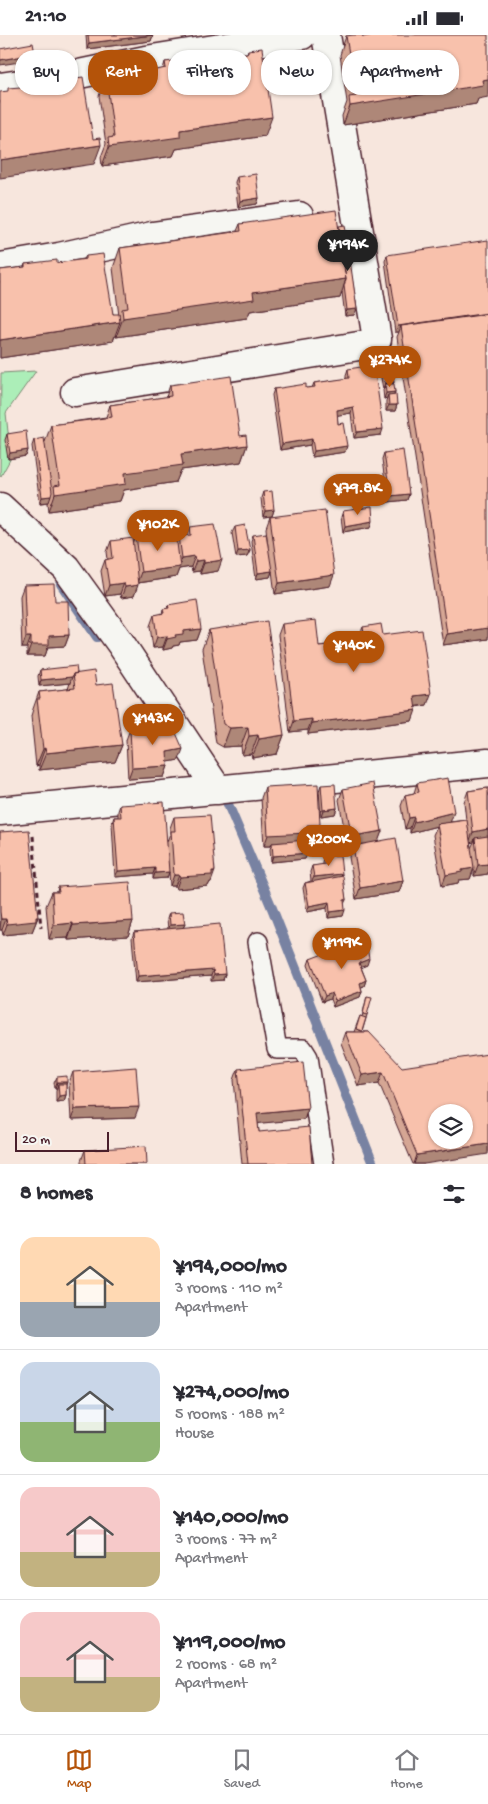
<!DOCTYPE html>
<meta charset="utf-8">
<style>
:root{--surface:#fff;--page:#f7f7f7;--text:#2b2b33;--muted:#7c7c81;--line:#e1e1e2;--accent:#b45309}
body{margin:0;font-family:"Gochi Hand",sans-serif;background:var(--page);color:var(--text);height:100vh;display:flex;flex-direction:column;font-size:19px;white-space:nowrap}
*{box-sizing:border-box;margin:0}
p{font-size:16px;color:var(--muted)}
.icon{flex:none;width:28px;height:28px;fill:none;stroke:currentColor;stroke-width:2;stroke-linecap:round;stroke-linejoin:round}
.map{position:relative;height:1129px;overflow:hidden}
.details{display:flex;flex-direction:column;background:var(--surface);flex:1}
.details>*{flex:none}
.hud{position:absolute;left:15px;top:15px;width:459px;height:45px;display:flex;gap:10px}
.controls{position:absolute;left:428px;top:1069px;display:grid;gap:10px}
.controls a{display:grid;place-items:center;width:45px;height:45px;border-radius:50%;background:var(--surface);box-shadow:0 1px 4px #0004;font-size:25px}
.scale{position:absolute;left:15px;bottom:12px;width:94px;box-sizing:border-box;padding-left:5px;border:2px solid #4a1f2b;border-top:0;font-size:14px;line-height:18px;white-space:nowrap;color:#4a1f2b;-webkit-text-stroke:4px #f6f6f2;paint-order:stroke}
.price{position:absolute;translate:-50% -42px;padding:0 11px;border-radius:18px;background:var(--accent);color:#fff;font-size:16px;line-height:32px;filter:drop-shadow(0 1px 2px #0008)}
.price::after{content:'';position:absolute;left:50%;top:30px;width:15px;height:11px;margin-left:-8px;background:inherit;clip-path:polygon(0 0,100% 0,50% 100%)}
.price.active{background:#222;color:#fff}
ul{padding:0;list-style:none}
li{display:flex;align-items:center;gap:15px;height:125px;padding:0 20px}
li+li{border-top:1px solid var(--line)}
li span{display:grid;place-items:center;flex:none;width:140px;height:100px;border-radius:15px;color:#555}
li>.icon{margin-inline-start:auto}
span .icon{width:60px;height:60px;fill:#fffc;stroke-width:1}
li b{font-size:21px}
h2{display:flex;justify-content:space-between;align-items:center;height:60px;padding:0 20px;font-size:21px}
.chip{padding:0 18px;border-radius:20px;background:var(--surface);box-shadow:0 1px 4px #0004;font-size:18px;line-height:45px}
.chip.active{background:var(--accent);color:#fff}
.status{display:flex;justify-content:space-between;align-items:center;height:35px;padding:0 25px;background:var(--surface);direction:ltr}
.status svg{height:14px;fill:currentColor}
.tabs{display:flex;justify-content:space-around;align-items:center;height:70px;border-top:1px solid var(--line);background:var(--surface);font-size:14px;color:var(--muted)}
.tabs a{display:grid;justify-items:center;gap:2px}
.tabs .active{color:var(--accent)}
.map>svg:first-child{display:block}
</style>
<div class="status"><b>21:10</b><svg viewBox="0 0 49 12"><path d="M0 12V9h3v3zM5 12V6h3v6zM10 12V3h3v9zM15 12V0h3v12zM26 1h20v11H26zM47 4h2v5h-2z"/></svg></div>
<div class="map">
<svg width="488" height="1129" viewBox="0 0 488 1129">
<rect width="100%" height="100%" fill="#f7e6dd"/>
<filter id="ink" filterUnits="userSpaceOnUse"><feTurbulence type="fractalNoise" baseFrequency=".02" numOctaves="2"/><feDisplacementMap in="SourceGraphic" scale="10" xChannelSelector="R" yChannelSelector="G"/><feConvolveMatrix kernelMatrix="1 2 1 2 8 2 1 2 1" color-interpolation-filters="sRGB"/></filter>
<g filter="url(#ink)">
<path fill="#aceeb8" stroke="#7b8672" d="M36 336 6 378 8 397 17 412 1 441 0 440 1 338Z"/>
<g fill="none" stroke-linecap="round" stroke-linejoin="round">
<path stroke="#7882a2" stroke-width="10" d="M61 549 97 602
M227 767 272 873 373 1129"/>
<defs>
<path id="lane" d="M258 907 277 1014H303L308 1022 324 1129"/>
<path id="street" d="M0 52 60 43 146 25 302 0
M0 232 59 222 152 201 299 181
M75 357 371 309 377 304 326 0
M0 472 66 533 121 609 218 755
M0 776 488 728"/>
</defs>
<use href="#lane" stroke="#4a1f2b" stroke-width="22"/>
<use href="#street" stroke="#4a1f2b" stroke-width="31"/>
<path stroke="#4a1f2b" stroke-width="3" stroke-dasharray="5 4" stroke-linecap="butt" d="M33 801 41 893"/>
<use href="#lane" stroke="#f6f6f2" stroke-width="19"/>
<use href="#street" stroke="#f6f6f2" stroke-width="28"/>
</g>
<path fill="#d5a694" stroke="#4a1f2b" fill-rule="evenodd" d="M86 0H153L151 6 87 14Z
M346 1 363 2 478 64 476 69 343 90 342 81 347 67 340 20Z
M248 15 265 101 176 114 173 121 102 131 101 122 106 109 99 61 106 42 120 43 151 38 152 36 163 34 165 27H180L211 23 212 20 247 18Z
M237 142 259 163 257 169 238 172 235 147Z
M240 189 339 191 354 280 345 281 342 257 340 263 250 276 247 283 116 302V299L113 306 0 323V235L24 232 25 229 57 228 84 224 86 221 113 279 119 281 113 233 120 213 237 196Z
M387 220 488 604 443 610 397 302 399 297H395L385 226Z
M348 334 381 400 354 403 351 378 337 380 338 389 345 417 312 422 310 410 280 415 272 360 274 354 312 353 314 348 346 344V340Z
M384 337 394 347 393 349 395 357 394 359 397 370 395 376H386V366L387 363 384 364 383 355 384 354H383L381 343Z
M170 350 240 401 247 410 241 427 181 435 176 447 124 455 120 466 49 476 48 468 49 467 40 468 32 411 34 405 45 407 51 390 106 382 110 370 166 362Z
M7 399 28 415 26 421 8 424 5 405Z
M384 418 409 459 407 465 388 467V466L387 468 368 470 367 463 369 457 386 455 382 424Z
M263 457 274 475 272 481 263 482 261 463Z
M343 476 371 492 343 497 341 482Z
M270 482 330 551 275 559 272 536 270 542 256 544 251 506 253 500 268 512 266 493Z
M190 492 218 536 200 539V536L192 537 191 532 179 534 176 542 138 548 134 561 121 563 120 559 105 561 101 536 105 525 108 524 107 517 111 506 133 510 136 501 163 502 177 508 179 501 187 500Z
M235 492 250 515 247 521 236 522 232 498Z
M24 550 55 566 69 600 65 611 48 612 45 621H27V613H22L20 561Z
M168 570 201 594 197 605 180 607 179 610 173 611 172 613 163 615V612L153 613 150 591 154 580 162 579 163 574 167 573Z
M282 589 319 611 334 609 336 602 360 599 363 592 383 600 427 670 416 672 412 686 308 699V695L290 697 278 600Z
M209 595 284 700 277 719 252 723 251 719 242 720 241 711 223 712 216 708 202 614Z
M40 635 77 638 96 650 122 710 115 727 39 735V730L36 731 31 681 33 674 39 657 68 654 70 648 39 651 38 641Z
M130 694 179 725 167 727 168 731 164 742 128 744 126 705Z
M417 748 450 787 466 785 464 767 468 756 488 753V839L474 841V834L470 844 459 845 458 848 442 851 433 800 437 791 410 798V793L405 794 401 771 405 760 414 758ZM470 807H474L471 813Z
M321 750 337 773 335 779 321 781 319 756Z
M265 752 316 801H306L305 805V824L271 827 270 814 271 811H264L261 763Z
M343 754 382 796 378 806 403 846 399 857 356 864 349 822 353 812H350V809H347L339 765Z
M120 770 167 807 170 798V793L174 782 211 847H210L208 851 176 854 175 851H170L169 837 167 843 153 844V839L115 842 112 788 114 782H118V776Z
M0 797 38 882 32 897 3 900 2 895H0Z
M324 821 342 839V841L346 865 344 869 343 881 328 883 327 873 307 877 303 853 305 848 311 846 310 837 312 831 322 830V827Z
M58 852 133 886 128 901 68 905V903L49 904 46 871 52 857H57Z
M169 878 185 889 183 893 225 939 223 945 211 946V941L136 947 132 903 134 897 168 894 167 884Z
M310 924 367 930 361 932 366 945 364 951 361 952 362 956 360 962 333 972 330 964 322 967 308 930Z
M367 961V980L362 997H369L424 1129H413L379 1048 358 1051 341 1008 345 997H354L360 981 362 982Z
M238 1034 308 1073 304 1084 258 1088 259 1097 312 1129H242L234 1045Z
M73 1037 135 1083 71 1085 69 1048Z
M57 1042 66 1050V1060L64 1066 56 1067V1055L57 1053H55L54 1048Z
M85 1115 147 1129H81V1126Z"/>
<path fill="#ae8778" stroke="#4a1f2b" d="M153 0 151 6 87 14 89 8Z
M35 19 33 25 0 30V25Z
M488 44V62L478 64 476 69 343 90 350 71Z
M272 82 265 101 176 114 173 121 102 131 109 112 180 95Z
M101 110 94 129 0 143V125Z
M259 163 257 169 238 172 240 166Z
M346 244 340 263 250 276 247 283 116 302 123 283 253 257Z
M357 274 354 280 345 281 347 275Z
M488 278V283L401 291 399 297H395L398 291Z
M120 287 113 306 0 323V305Z
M394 347 392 353 385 349 384 354H383L385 348Z
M395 357 392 363 388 360 387 363 384 364 386 358Z
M389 370H397L395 376H386Z
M353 372 351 378 334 381 337 375Z
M383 394 381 400 354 403 357 397Z
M312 404 310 410 280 415 282 409Z
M247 410 241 427 181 435 176 447 124 455 120 466 49 476 55 459 125 438 181 419Z
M347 411 345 417 312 422 314 416Z
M28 415 26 421 8 424 10 418Z
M409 459 407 465 388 467 390 461Z
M51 461 49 467 40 468 42 462Z
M389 462 387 468 368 470 370 464Z
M274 475 272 481 263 482 265 476Z
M373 486 371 492 343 497 345 491Z
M250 515 247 521 236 522 238 516Z
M195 521 191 532 179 534 176 542 137 548 141 537 179 532 182 523Z
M204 525 200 536 192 537 196 526Z
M222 525 218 536 200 539 204 528Z
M272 536 270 542 256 544 258 538Z
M334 540 330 551 275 559 279 548Z
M124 548 120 559 105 561 109 550Z
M138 550 134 561 121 563 125 552Z
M488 593V604L443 610 447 599Z
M201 594 197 605 180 607 179 610 173 611 172 613 163 615 167 604 183 596Z
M69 600 65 611 48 612 45 621H27L31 610 49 601Z
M167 601 163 612 153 613 157 602Z
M26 602H31L27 613H22Z
M72 642 70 648 39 651 41 645Z
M431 659 427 670 410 672 414 661Z
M416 675 412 686 308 699 312 688Z
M312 684 308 695 290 697 294 686Z
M248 692 241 711 223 712 230 693Z
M258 700 251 719 242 720 249 701Z
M284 700 277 719 252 723 259 704Z
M122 710 115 727 39 735 46 718Z
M45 713 39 730 36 731 43 714Z
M183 714 179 725 163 728 167 717Z
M168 731 164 742 128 744 132 733Z
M337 773 335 779 321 781 323 775Z
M454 777 450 788 437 789V791L410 798 414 787Z
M414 782 410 793 405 794 409 783Z
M307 790H320L316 801H306L304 809 272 808 271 811H264L268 800Z
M488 794V805L475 803 474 807 469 808 473 797Z
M382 796 378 807 350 812 354 801Z
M351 798H354L350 809H347Z
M308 818 305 824 271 827 273 821Z
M488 829V839L474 841 478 830Z
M155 833 153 839 115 842 118 836Z
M474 833 470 844 459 845 458 848 442 851 446 840 462 835Z
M215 836 211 847H210L208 851 176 854 180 842Z
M169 837 167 843 153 844 155 838Z
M342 839 340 845 311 848 314 842Z
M174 840H179L175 851H170Z
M403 846 399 857 356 864 360 853Z
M329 867 327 873 307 877 309 871Z
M345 875 343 881 328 883 330 877Z
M36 882H38L32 897 3 900 7 889Z
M1 884H6L2 895H0Z
M133 886 128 901 68 905 73 890Z
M73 888 68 903 49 904 54 890Z
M185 889 182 895 168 896 170 890Z
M369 924 367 930 357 934 359 928Z
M213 935 211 941 136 947 138 941Z
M225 939 223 945 211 946 214 940Z
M366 945 364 951 357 954 360 948Z
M362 956 360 962 333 972 335 966Z
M332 958 330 964 322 967 325 961Z
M383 1037 379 1048 358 1051 362 1040Z
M57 1047H67L65 1053 58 1049 57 1053H55Z
M66 1060 64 1066 56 1067 59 1061Z
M139 1072 135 1083 71 1085 75 1074Z
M308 1073 304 1084 253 1089 257 1078Z
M488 1109V1119L424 1129H414L417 1120Z"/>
<path fill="#f8c1ac" stroke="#4a1f2b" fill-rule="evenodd" d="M88 0H153L89 8Z
M353 0H362L363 2 374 0H488V44L482 45 483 50 350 71 349 62 356 61 346 1Z
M33 8 35 19 0 25V14Z
M262 13 272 82 180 95V102L109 112 108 103 114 102 106 42 119 40 120 43 153 38 152 36 166 33 165 27 180 25V27L212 22V20L248 18V15Z
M83 42 93 104 100 103 101 110 0 125V57L8 56V53L69 48V44Z
M256 139 259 163 240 166 237 142Z
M336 175 346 244 253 257 254 264 123 283 122 274 128 273 120 213 241 196 240 189Z
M345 190 357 274 347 275 344 251 346 244 339 191Z
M488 205V278L398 291 387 220Z
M103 219 113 279H119L120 287 0 305V235L25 232V229L57 225V228L86 224V221Z
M488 279V593L447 599 401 291Z
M374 330 383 394 357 397 353 372 337 375 338 389 343 388 347 411 314 416 312 404 282 409 274 354 306 349V353L315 352 314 348 349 343 348 334Z
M393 336 394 347 385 348 384 337Z
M231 341 240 401 246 400 247 410 181 419 183 430 125 438 126 449 55 459 54 451 60 450 51 390 112 382 110 370 171 361 170 350Z
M385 349H394L395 357 386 358Z
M396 359 397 370H389L388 360Z
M26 396 28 415 10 418 7 399Z
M44 403 52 457 51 461 42 462 34 405Z
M403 415 409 459 390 461 384 418Z
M388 455 389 462 370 464 369 457Z
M272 456 274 475 265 476 263 457Z
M372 472 373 486 345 491 343 476Z
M325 475 334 540 279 548 270 482Z
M215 489 222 525 204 528V525L196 526 195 521 182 523 179 501 191 500 190 492Z
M245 490 250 515 238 516 235 492Z
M162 498 163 502 176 500 180 532 141 537 136 501Z
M266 498 272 536 258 538 253 500Z
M133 503 138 550 125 552 124 548 109 550 105 525 113 523 111 506Z
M54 549 55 566H68L69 600 49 601V610H31V602H26L24 550Z
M197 565 201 594 183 596V599L175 600 176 602 167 604V601L157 602 154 580 164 578 163 574 169 573 168 570Z
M316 585 319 611 337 609 336 602 364 599 363 592 381 589 383 600 422 595 431 659 414 661 416 675 312 688V684L294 686 282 589Z
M267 586 284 700 259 704 258 700 249 701 248 692 230 693 223 689 209 595Z
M76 631 77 638 73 639 72 642 41 645 40 635Z
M94 636 96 650 113 648 122 710 46 718 45 713 43 714 37 664H40L39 657 75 653 73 639Z
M173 691 183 714 167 717 168 731 132 733 130 694Z
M448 743 454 777 414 787V782L409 783 405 760 419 757 417 748Z
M373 748 382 796 354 801V798H351L343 754Z
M318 749 320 790H307L308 798 268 800 265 752Z
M335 749 337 773 323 775 321 750Z
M488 753V794L473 797 468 756Z
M164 767 169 837 155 838V833L118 836 114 782H121L120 770Z
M210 780 215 836H212V840L180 842 179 840H174L171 796H175L174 782Z
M467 785 474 833 462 835V837L446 840 437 789Z
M29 795 38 882H36V886L7 889 6 884H1L0 877V797Z
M488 801V829L478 830 475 803Z
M396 803 403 846 360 853 353 811Z
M306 805 308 818 273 821 272 808Z
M340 820 342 839 314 842 312 831 325 829 324 821Z
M343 841 346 865H344L345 875 330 877 329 867 309 871 305 848Z
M130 847 133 886 73 890V888L54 890 52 857H59L58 852Z
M183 877 185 889 170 890 169 878Z
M220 889 225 939 214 940 213 935 138 941 134 897Z
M366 905 369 924 359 928 366 945 360 948 362 956 335 966 332 958 325 961 310 924 352 908Z
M367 961 372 962 367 980 363 979Z
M360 981 366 983 362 996 356 994Z
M345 997H369L402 1032 488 1019V1109L417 1120 383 1037 362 1040ZM436 1078H464V1105H436Z
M303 1027 308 1073 257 1078 259 1097 309 1092 312 1129H248L238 1034Z
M136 1032 139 1072 75 1074 73 1037Z
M67 1041V1047H57V1042Z
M58 1049H66V1060L59 1061Z
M146 1111 147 1129H86L85 1115Z"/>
</g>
</svg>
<div class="controls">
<a><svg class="icon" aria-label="layers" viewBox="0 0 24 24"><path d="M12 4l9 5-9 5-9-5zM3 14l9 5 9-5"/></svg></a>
</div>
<div class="scale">20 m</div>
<b class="price active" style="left:348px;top:237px">¥194K</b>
<b class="price" style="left:390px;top:353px">¥274K</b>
<b class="price" style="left:358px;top:481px">¥79.8K</b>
<b class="price" style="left:158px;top:517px">¥102K</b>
<b class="price" style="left:354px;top:638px">¥140K</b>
<b class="price" style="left:153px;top:711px">¥143K</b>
<b class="price" style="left:329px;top:832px">¥200K</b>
<b class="price" style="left:342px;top:935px">¥119K</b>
<div class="hud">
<a class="chip">Buy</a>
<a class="chip active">Rent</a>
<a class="chip">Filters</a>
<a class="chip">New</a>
<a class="chip">Apartment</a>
</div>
</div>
<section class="details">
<h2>8 homes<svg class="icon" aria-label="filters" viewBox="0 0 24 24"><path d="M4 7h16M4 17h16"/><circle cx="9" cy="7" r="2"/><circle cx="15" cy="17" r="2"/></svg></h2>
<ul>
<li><span style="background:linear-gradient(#ffd9b3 65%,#9aa5b1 0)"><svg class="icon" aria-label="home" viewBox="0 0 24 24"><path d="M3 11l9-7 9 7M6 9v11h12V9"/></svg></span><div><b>¥194,000/mo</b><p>3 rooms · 110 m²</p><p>Apartment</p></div></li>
<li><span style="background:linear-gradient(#c9d6e8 60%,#8fb573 0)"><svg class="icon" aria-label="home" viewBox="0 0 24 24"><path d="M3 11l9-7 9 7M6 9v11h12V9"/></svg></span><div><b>¥274,000/mo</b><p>5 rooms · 188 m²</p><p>House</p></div></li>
<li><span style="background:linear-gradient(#f6c9c9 65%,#c2b280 0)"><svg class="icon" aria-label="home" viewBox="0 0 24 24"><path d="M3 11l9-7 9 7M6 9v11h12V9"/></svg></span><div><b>¥140,000/mo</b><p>3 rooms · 77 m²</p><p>Apartment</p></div></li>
<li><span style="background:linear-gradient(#f6c9c9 65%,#c2b280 0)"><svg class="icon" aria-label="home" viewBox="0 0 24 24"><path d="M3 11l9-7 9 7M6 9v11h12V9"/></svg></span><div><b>¥119,000/mo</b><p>2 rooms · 68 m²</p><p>Apartment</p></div></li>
</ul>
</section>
<nav class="tabs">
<a class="active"><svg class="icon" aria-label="map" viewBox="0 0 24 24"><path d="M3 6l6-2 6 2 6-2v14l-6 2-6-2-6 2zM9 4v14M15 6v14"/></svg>Map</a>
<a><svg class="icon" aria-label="saved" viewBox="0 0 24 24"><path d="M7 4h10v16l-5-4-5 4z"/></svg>Saved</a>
<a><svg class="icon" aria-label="home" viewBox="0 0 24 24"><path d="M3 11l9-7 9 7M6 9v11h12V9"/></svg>Home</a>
</nav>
